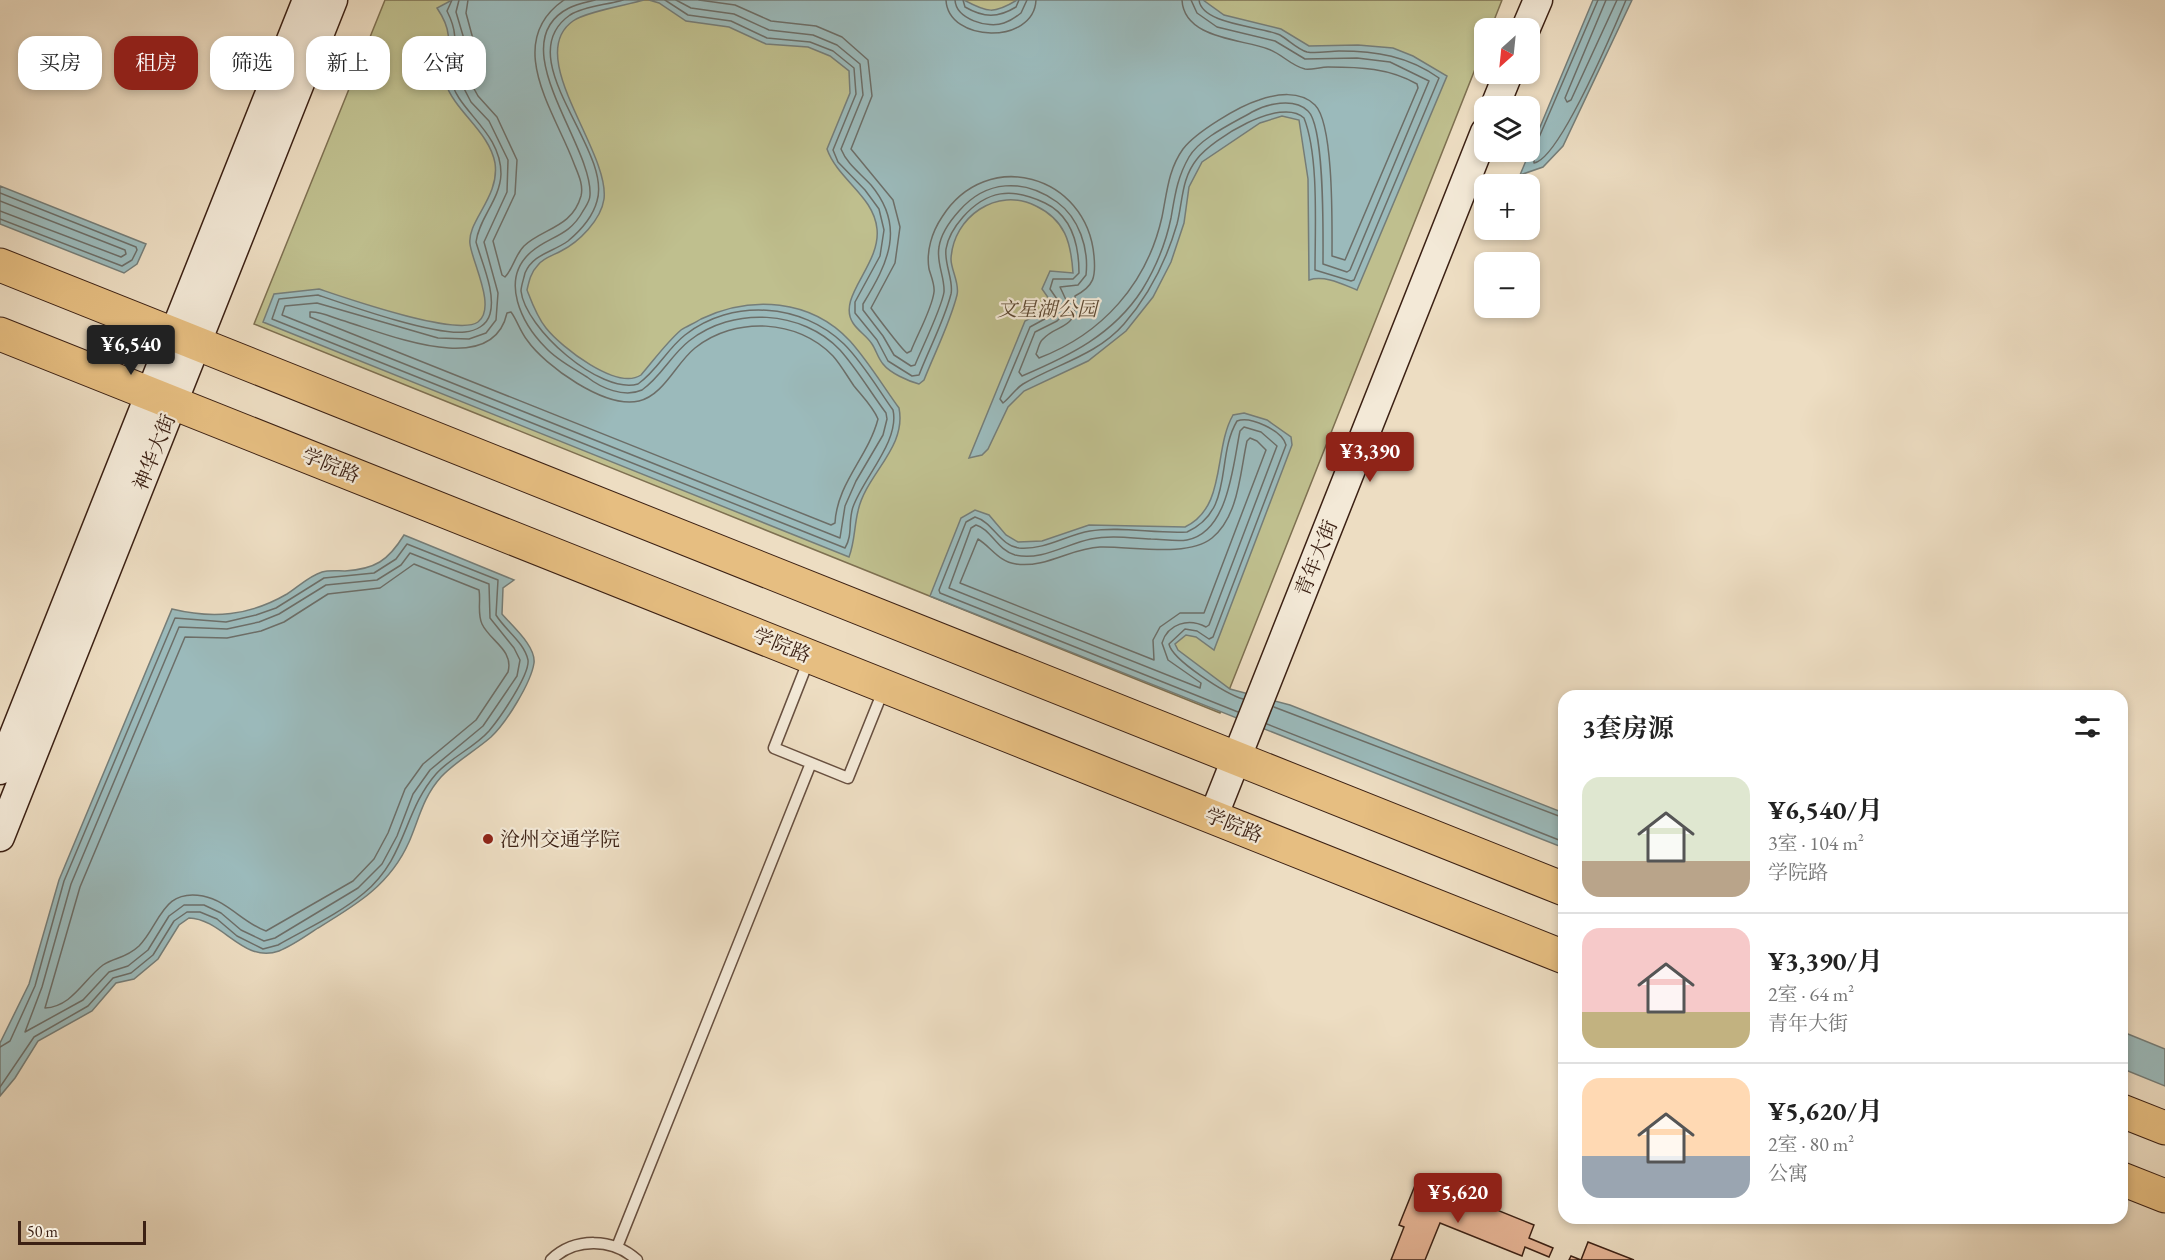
<!DOCTYPE html>
<html lang="zh">
<meta charset="utf-8">
<style>
:root{--surface:#fff;--page:#f2f2f2;--text:#222;--muted:#767676;--line:#e0e0e0;--accent:#8f2418}
body{margin:0;font-family:"EB Garamond","Noto Serif SC",serif;background:var(--page);color:var(--text);height:100vh;display:flex;flex-direction:column;font-size:22px;white-space:nowrap}
*{box-sizing:border-box;margin:0}
p{font-size:20px;color:var(--muted)}
.icon{flex:none;width:33px;height:33px;fill:none;stroke:currentColor;stroke-width:2;stroke-linecap:round;stroke-linejoin:round}
.map{position:relative;flex:1;overflow:hidden}
.panel{position:absolute;left:1558px;top:690px;width:570px;height:534px;display:flex;flex-direction:column;background:var(--surface);border-radius:18px;box-shadow:0 3px 9px #0003}
.panel>*{flex:none}
.guide{position:absolute;left:18px;top:36px;width:570px;height:54px;display:flex;gap:12px}
.needle{width:39px;rotate:207deg}
.buttons{position:absolute;left:1474px;top:18px;display:grid;gap:12px}
.buttons a{display:grid;place-items:center;width:66px;height:66px;border-radius:12px;background:var(--surface);box-shadow:0 3px 9px #0003;font-size:30px}
.scale{position:absolute;left:18px;bottom:15px;width:128px;box-sizing:border-box;padding-left:6px;border:3px solid #3c2114;border-top:0;font-size:16px;line-height:21px;white-space:nowrap;color:#3c2114;-webkit-text-stroke:4px #f3e9d7;paint-order:stroke}
.price{position:absolute;translate:-50% -51px;padding:0 14px;border-radius:6px;background:var(--accent);color:#fff;font-size:20px;line-height:39px;filter:drop-shadow(0 2px 3px #0008)}
.price::after{content:'';position:absolute;left:50%;top:36px;width:18px;height:14px;margin-left:-9px;background:inherit;clip-path:polygon(0 0,100% 0,50% 100%)}
.price.on{background:#222;color:#fff}
ul{padding:0;list-style:none}
li{display:flex;align-items:center;gap:18px;height:150px;padding:0 24px}
li+li{border-top:2px solid var(--line)}
li span{display:grid;place-items:center;flex:none;width:168px;height:120px;border-radius:18px;color:#555}
li>.icon{margin-inline-start:auto}
span .icon{width:72px;height:72px;fill:#fffc;stroke-width:1}
li b{font-size:26px}
h2{display:flex;justify-content:space-between;align-items:center;height:72px;padding:0 24px;font-size:26px}
.tag{padding:0 21px;border-radius:18px;background:var(--surface);box-shadow:0 3px 9px #0003;font-size:21px;line-height:54px}
.tag.on{background:var(--accent);color:#fff}
.map>svg:first-child{display:block}
</style>
<div class="map">
<svg width="2165" height="1260" viewBox="0 0 2165 1260">
<rect width="100%" height="100%" fill="#edddc2"/>
<filter id="stains"><feTurbulence type="fractalNoise" baseFrequency=".00333" numOctaves="4"/><feColorMatrix values="0 0 0 0 .2 0 0 0 0 .09 0 0 0 0 .02 0 0 0 .5 -.17"/></filter>
<radialGradient id="worn" r=".72"><stop offset=".6" stop-color="#630" stop-opacity="0"/><stop offset="1" stop-color="#630" stop-opacity=".3"/></radialGradient>
<path fill="#bfbf8e" stroke="#7e7051" stroke-width="1.5" d="M385 0H1502L1491 28H1485V44L1220 713 254 324Z"/>
<path fill="#9bbabb" stroke="#757d78" stroke-width="1.5" d="M452 0H644C627 5 585 12 573 21 523 56 610 151 604 199 601 220 579 242 561 251 554 255 543 258 538 265 531 272 529 281 527 290 532 303 537 317 546 328 561 347 617 391 641 375 654 360 666 343 681 330 687 326 695 323 701 319 751 295 811 299 850 341 868 361 883 386 899 408 907 448 866 474 858 511 854 527 855 541 849 557L263 322 274 294 319 289C346 298 457 337 478 322 497 308 472 262 470 244 467 221 500 197 495 163 489 131 455 112 445 82 437 54 462 45 437 8Z
M649 0H964C988 13 994 14 1017 0H1203L1224 15 1281 29 1309 46 1358 45 1393 48 1413 56 1447 76 1357 290C1342 284 1325 275 1309 280L1308 179 1299 120 1282 116 1260 123 1202 162 1189 187 1184 223 1171 262 1153 297 1126 331 1088 361 1024 391 1008 407 988 449 982 455 969 458 1025 321 1054 306 1042 289 1050 271 1073 273C1071 242 1065 220 1036 206 997 186 953 217 951 259 951 270 960 284 957 295 950 323 935 352 924 380L919 384C908 381 890 373 883 364 878 358 876 350 872 344 867 336 858 331 853 323 836 297 881 265 877 229 874 196 838 180 827 149L850 93 849 71 830 56 808 47 766 44 729 27 686 21 659 3Z
M1593 0H1632L1563 146 1543 167 1520 175Z
M0 186 146 244 137 264 124 273 0 224Z
M1244 413 1267 420 1291 437 1292 445 1214 650 1196 637 1186 635 1175 644 1178 650 1230 689 1290 705 1564 813V848L930 596 961 518 975 510 989 515 1006 535 1018 542 1042 541 1089 525 1185 527C1227 507 1213 450 1233 415Z
M404 535 514 580 503 588 502 614C512 626 536 646 534 663 531 683 506 723 491 737 475 751 455 762 441 777 423 797 419 819 409 842 390 885 356 905 318 928 306 936 292 946 279 951 243 964 223 919 189 918L179 925 158 959 134 979 116 983 92 1011 38 1041 15 1078 0 1096V1043L29 984 59 880 172 609C213 619 249 616 287 594 298 587 309 576 322 572 329 570 337 571 345 571 375 569 388 561 404 535Z
M2123 1032 2165 1049V1086L2123 1069Z"/>
<g fill="none" stroke-linecap="round" stroke-linejoin="round">
<path stroke="#6c6e68" stroke-width="1.5" d="M452 0 447 11C464 45 447 50 451 78 455 110 501 130 501 174 500 200 479 218 476 242 482 263 496 293 490 314 487 325 476 331 465 332 435 336 350 306 318 295L279 299 272 319 845 548C853 535 848 521 853 507 863 478 900 441 893 410 878 389 863 363 844 344 802 303 732 298 685 335 667 349 657 371 638 384 600 395 525 328 521 291 521 286 524 278 525 273 533 254 553 252 568 241 580 231 593 216 597 201 613 149 508 58 570 15 584 6 607 5 623 0
M459 0 456 12 464 39 458 77 471 102 489 121 508 160 507 192 484 242 498 293 496 320 486 333 469 339 438 338 317 303 285 306 282 315 840 538 845 506 856 481 883 435 887 419 886 413C871 393 857 369 840 350 802 310 733 306 689 341 671 355 661 377 642 390 624 398 601 388 587 377 573 368 557 360 546 348 522 324 499 280 531 252 549 236 569 237 583 211 586 206 590 201 590 195 593 145 500 43 569 8 576 4 587 2 595 0
M468 0 466 13 473 39 467 76 478 96 497 117 517 160 515 194 493 241 502 275 505 277C513 269 515 255 524 246 543 228 572 228 581 196 584 184 577 172 573 161 554 111 503 42 564 0
M665 0 688 15 731 21 767 38 810 42 833 51 854 68 856 94 833 150 838 162 865 190 879 209 884 230 880 256 855 302V313L877 340 888 361 912 376 919 375C929 349 944 321 951 294 954 281 944 264 946 249 948 237 955 226 963 217 987 190 1012 187 1045 203 1072 216 1079 246 1079 273L1073 279H1053L1050 289 1059 302V308L1052 315 1030 327 1000 399 1003 403C1010 398 1015 389 1023 384 1057 364 1097 355 1124 324 1150 294 1166 262 1177 224 1183 201 1181 179 1197 159 1212 139 1281 96 1304 118 1319 156 1315 227 1315 270L1351 281 1354 280 1439 78C1408 56 1376 51 1339 51 1330 51 1316 54 1307 52 1297 49 1289 40 1280 35 1261 26 1202 25 1199 0
M676 0 691 8 734 14 769 30 813 35 837 45 860 64 863 95 841 149C847 164 860 173 871 185 906 227 888 263 863 304V310L883 336 894 355 911 366 915 365C922 348 942 307 944 292 945 277 936 263 939 247 941 233 950 221 959 211 986 180 1023 178 1057 202 1079 218 1089 248 1086 275L1078 285 1060 287 1067 302 1066 312 1057 321 1035 332 1019 372 1022 376C1069 356 1113 335 1142 290 1155 269 1166 242 1171 218 1175 195 1177 178 1189 157 1200 138 1233 123 1252 112 1266 104 1294 97 1308 111 1325 127 1323 236 1323 264L1347 272 1350 270 1429 81 1390 62 1357 58 1305 59 1275 41 1217 27 1197 13 1191 0
M699 0 735 5 771 21 816 26 842 37 868 60 872 96 851 149 893 200 900 227 895 263 871 308C875 314 903 351 907 353L911 351C917 335 932 309 934 292 935 285 931 276 929 269 926 251 932 232 942 217 987 146 1087 175 1094 256 1096 277 1094 286 1075 296 1078 332 1058 322 1042 340 1039 343 1038 350 1036 354L1039 358C1102 334 1147 284 1162 217 1167 193 1168 170 1183 149 1196 132 1239 106 1259 100 1276 94 1300 90 1315 105 1334 124 1332 226 1332 256L1345 260 1418 88 1417 84C1389 68 1360 67 1328 67 1320 67 1312 70 1305 69 1291 66 1281 53 1268 49 1242 39 1184 39 1182 0
M946 0C948 43 1034 45 1036 0
M955 0C956 19 988 29 1004 23 1010 21 1016 17 1021 13L1027 0
M963 0 965 7C984 18 998 18 1016 7L1019 0
M1598 0 1534 149V163C1560 159 1614 28 1626 0
M1606 0 1565 98 1567 102 1571 100 1617 0
M0 193 136 247 137 250 132 260 122 266 0 219
M0 201 125 250 126 254 121 257 0 211
M310 312C320 311 331 317 341 320 383 332 492 381 507 313L511 312C517 320 520 331 527 340 545 366 605 409 639 401 664 395 676 363 695 348 735 316 798 319 833 356 841 365 847 376 854 386 862 396 873 407 878 419 868 457 837 483 835 523L831 525 310 317Z
M1244 427 1261 432 1277 446 1209 625 1206 627C1189 618 1168 623 1162 643L1168 660 1201 683 1200 688 949 588 971 528 976 525C991 529 997 550 1015 555 1042 561 1066 544 1091 539 1110 535 1131 538 1151 539 1162 539 1176 542 1187 540 1229 532 1233 464 1240 431Z
M1250 438 1257 441 1266 450 1204 613H1180L1160 627 1153 640 1154 660 960 583 978 539C991 547 999 562 1016 564 1047 568 1071 548 1100 547 1131 546 1187 558 1212 538 1239 516 1240 472 1247 441Z
M410 553 489 584 490 618 514 648 520 660 517 676 483 726 430 770 413 794 397 836 382 864 358 888 275 938 264 941 241 930 221 913 204 905H184L169 916 148 950 128 966 109 972 83 1000 25 1032 42 987 71 884 179 627 227 629 259 622 279 614 326 585 377 580 401 565Z
M414 564 479 590C481 601 477 613 482 624 490 641 514 650 508 672L476 720 423 764 405 789 388 833 374 859 353 881 266 931C243 923 228 901 203 896 162 888 160 925 139 946 125 959 115 957 103 965 84 979 72 1007 45 1008L80 887 185 637 227 638 261 631 284 622 328 594 380 588Z
M1274 707 1564 818
M1238 712 940 593 939 590 966 522 975 517C993 522 1000 546 1019 548 1046 550 1066 535 1090 531 1122 526 1155 534 1187 532 1235 510 1215 458 1237 421 1250 416 1282 430 1286 445L1213 637 1209 639 1197 631 1185 629 1169 644C1172 660 1226 694 1243 699
M1267 724 1564 842
M0 1047 10 1041 35 986 64 881 175 618 226 622 256 615 276 608 324 578 374 573 396 559 407 544 498 580 496 615C505 630 524 642 528 660 530 675 499 719 489 731 474 748 451 757 436 774 403 812 407 857 364 893 339 914 306 929 278 945L263 949 237 936 217 919 200 912H187L174 921 153 955 131 973 113 978 88 1006 34 1037 0 1087"/>
</g>
<path fill="#e6b495" stroke="#3c2114" stroke-width="1.5" d="M1418 1178 1534 1225 1529 1238 1553 1248 1549 1257 1525 1247 1522 1256 1440 1223 1425 1260H1391L1404 1227 1399 1225Z
M1588 1242 1634 1260H1569L1571 1256 1581 1260Z"/>
<g fill="none" stroke-linecap="round" stroke-linejoin="round">
<defs>
<path id="lane" d="M809 659 774 748 848 778 883 691
M617 1247 811 763
M551 1260C575 1237 613 1238 637 1260"/>
<path id="secondary" d="M1526 28 1538 0
M1495 106 1508 74
M0 770 307 0
M1213 817 1485 132
M0 837 333 0"/>
<path id="primary" d="M0 265 1564 889
M0 334 1564 957
M2122 1111 2165 1128
M2122 1179 2165 1196"/>
</defs>
<use href="#lane" stroke="#685040" stroke-width="13"/>
<use href="#secondary" stroke="#3c2114" stroke-width="31"/>
<use href="#primary" stroke="#3c2114" stroke-width="35"/>
<use href="#lane" stroke="#f3e9d7" stroke-width="10"/>
<use href="#secondary" stroke="#f3e9d7" stroke-width="28"/>
<use href="#primary" stroke="#e6be81" stroke-width="33"/>
</g>
<circle fill="#8f2418" stroke="#f3e9d7" stroke-width="2" cx="488" cy="839" r="6"/>
<g text-anchor="middle" stroke-width="4.5" stroke-linejoin="round" paint-order="stroke">
<g font-size="20" font-style="italic" fill="#5d4832" stroke="#f3e9d7">
<text x="1047" y="316">文星湖公园</text>
</g>
<g font-size="20" fill="#3c2114" stroke="#f3e9d7">
<text transform="translate(154 452) rotate(-68)" y="7">神华大街</text>
<text transform="translate(331 465) rotate(22)" y="7">学院路</text>
<text transform="translate(1316 558) rotate(-68)" y="7">青年大街</text>
<text transform="translate(782 645) rotate(22)" y="7">学院路</text>
<text transform="translate(1234 825) rotate(22)" y="7">学院路</text>
</g>
<g font-size="20" fill="#3c2114" stroke="#f3e9d7" text-anchor="start">
<text x="500" y="846">沧州交通学院</text>
</g>
</g>
<rect width="100%" height="100%" filter="url(#stains)"/>
<rect width="100%" height="100%" fill="url(#worn)"/>
</svg>
<div class="buttons">
<a><svg class="needle" viewBox="-14 -14 28 28"><path d="M0-13l5 13h-10z" fill="#e53935"/><path d="M0 13l5-13h-10z" fill="#767676"/></svg></a>
<a><svg class="icon" aria-label="layers" viewBox="0 0 24 24"><path d="M12 4l9 5-9 5-9-5zM3 14l9 5 9-5"/></svg></a>
<a>+</a>
<a>−</a>
</div>
<div class="scale">50 m</div>
<b class="price on" style="left:131px;top:376px">¥6,540</b>
<b class="price" style="left:1370px;top:483px">¥3,390</b>
<b class="price" style="left:1458px;top:1224px">¥5,620</b>
<div class="guide">
<a class="tag">买房</a>
<a class="tag on">租房</a>
<a class="tag">筛选</a>
<a class="tag">新上</a>
<a class="tag">公寓</a>
</div>
<section class="panel">
<h2>3套房源<svg class="icon" aria-label="filters" viewBox="0 0 24 24"><path d="M4 7h16M4 17h16"/><circle cx="9" cy="7" r="2"/><circle cx="15" cy="17" r="2"/></svg></h2>
<ul>
<li><span style="background:linear-gradient(#dfe7d0 70%,#b9a48a 0)"><svg class="icon" aria-label="home" viewBox="0 0 24 24"><path d="M3 11l9-7 9 7M6 9v11h12V9"/></svg></span><div><b>¥6,540/月</b><p>3室 · 104 m²</p><p>学院路</p></div></li>
<li><span style="background:linear-gradient(#f6c9c9 70%,#c2b280 0)"><svg class="icon" aria-label="home" viewBox="0 0 24 24"><path d="M3 11l9-7 9 7M6 9v11h12V9"/></svg></span><div><b>¥3,390/月</b><p>2室 · 64 m²</p><p>青年大街</p></div></li>
<li><span style="background:linear-gradient(#ffd9b3 65%,#9aa5b1 0)"><svg class="icon" aria-label="home" viewBox="0 0 24 24"><path d="M3 11l9-7 9 7M6 9v11h12V9"/></svg></span><div><b>¥5,620/月</b><p>2室 · 80 m²</p><p>公寓</p></div></li>
</ul>
</section>
</div>
